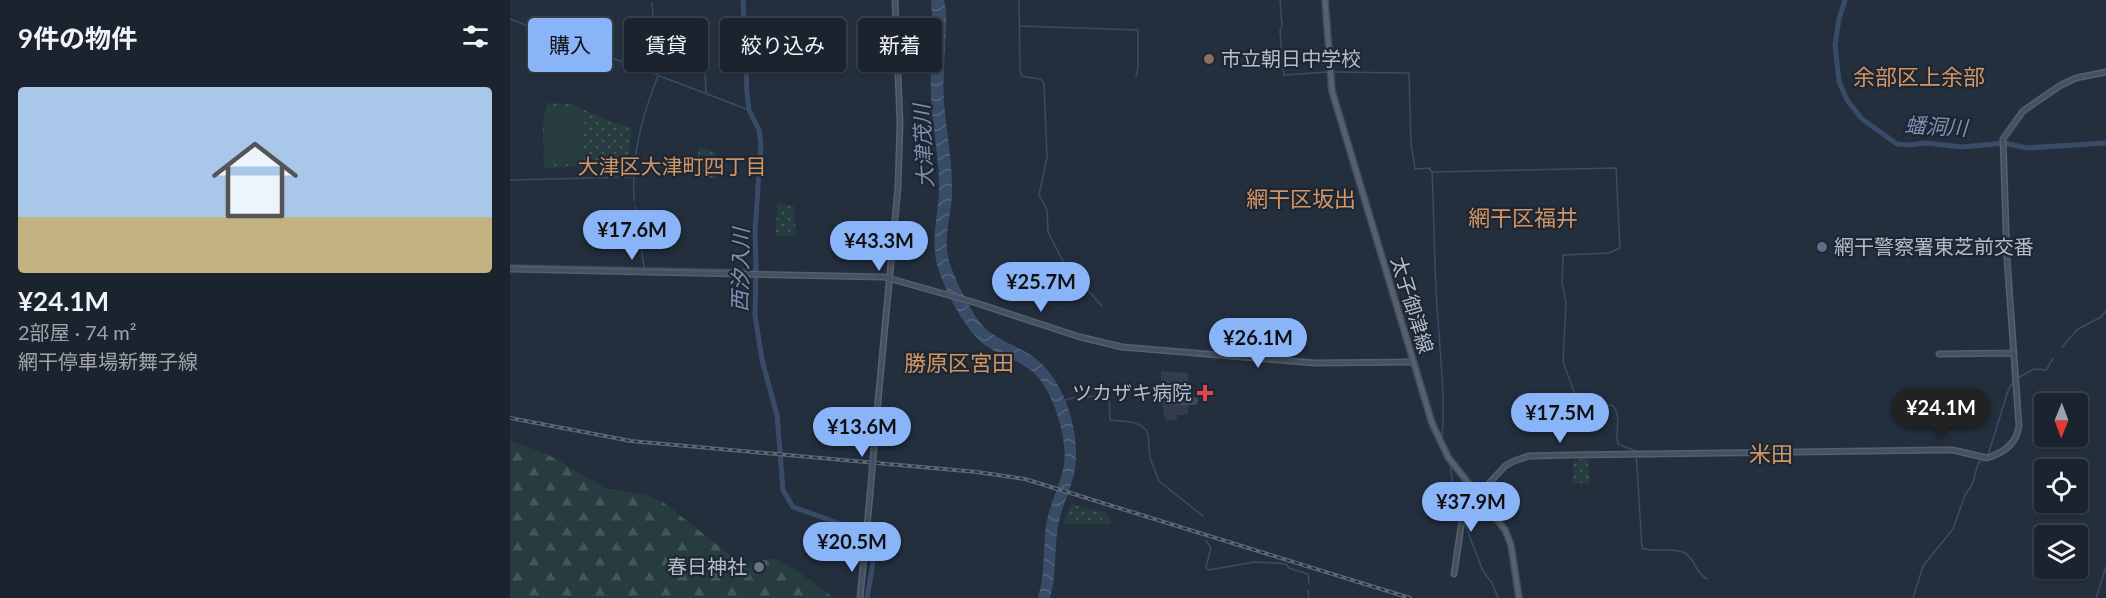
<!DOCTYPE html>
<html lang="ja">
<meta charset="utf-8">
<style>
:root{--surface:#1b232e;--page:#282f3a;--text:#f1f3f6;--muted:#a0a4aa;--line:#39404a;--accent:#8ab4f8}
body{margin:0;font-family:Lato,"Noto Sans JP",sans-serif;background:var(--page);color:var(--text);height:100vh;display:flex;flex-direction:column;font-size:22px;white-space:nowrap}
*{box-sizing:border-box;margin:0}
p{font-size:20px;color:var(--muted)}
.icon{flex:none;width:33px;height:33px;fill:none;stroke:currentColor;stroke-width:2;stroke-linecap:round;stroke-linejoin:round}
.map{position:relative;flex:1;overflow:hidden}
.panel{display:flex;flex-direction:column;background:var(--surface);width:510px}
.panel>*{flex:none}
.banner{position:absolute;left:18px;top:18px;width:570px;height:54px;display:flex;gap:12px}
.needle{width:39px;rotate:181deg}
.tools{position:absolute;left:1524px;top:393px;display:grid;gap:12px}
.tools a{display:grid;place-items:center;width:54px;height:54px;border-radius:6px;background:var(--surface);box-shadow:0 2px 4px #0004,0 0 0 2px var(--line);font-size:30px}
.price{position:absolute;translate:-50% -51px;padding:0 14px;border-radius:21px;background:var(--accent);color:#111;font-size:20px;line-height:39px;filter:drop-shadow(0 2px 3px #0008)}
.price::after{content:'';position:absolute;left:50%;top:36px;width:18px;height:14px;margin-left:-9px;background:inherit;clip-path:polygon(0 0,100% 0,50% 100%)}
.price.selected{background:#222;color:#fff}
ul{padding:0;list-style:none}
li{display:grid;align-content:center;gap:12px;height:318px;padding:0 18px}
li+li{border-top:2px solid var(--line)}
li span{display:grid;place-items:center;height:186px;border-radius:6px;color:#555}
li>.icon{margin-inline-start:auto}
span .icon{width:108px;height:108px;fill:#fffc;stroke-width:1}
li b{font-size:26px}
h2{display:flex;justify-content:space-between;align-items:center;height:72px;padding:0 18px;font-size:26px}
.pill{padding:0 21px;border-radius:6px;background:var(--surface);box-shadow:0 2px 4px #0004,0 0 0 2px var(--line);font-size:21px;line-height:54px}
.pill.selected{background:var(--accent);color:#111}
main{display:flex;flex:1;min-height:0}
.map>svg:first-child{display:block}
</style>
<main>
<section class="panel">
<h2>9件の物件<svg class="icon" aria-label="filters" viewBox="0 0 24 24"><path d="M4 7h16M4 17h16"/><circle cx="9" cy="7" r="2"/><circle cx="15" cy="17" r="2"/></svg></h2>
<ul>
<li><span style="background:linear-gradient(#a9c7e8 70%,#c2b280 0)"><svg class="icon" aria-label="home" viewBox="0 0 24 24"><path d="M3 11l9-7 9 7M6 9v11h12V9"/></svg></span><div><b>¥24.1M</b><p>2部屋 · 74 m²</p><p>網干停車場新舞子線</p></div></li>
</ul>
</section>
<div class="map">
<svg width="1596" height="598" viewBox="0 0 1596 598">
<defs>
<pattern id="forest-firs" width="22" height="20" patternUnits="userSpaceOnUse" patternTransform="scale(1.5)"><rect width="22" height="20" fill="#263c3f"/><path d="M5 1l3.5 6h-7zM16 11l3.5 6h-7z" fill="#435659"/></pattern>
<pattern id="park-dots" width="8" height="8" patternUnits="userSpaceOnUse" patternTransform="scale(1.5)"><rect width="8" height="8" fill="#263c3f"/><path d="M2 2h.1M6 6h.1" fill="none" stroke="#435659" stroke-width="1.8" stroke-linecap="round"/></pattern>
<pattern id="water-waves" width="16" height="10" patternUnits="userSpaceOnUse" patternTransform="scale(1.5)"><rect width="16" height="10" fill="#394c67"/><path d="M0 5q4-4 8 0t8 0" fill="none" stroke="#53647b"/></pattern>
</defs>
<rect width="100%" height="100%" fill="#242f3e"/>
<path fill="#323c4b" d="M651 371 678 373V413L675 415H668L666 420 655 421 651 395Z"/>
<path fill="url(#forest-firs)" d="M0 441 37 454 97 489 134 494 153 502 229 562C243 565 253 558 266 559 270 559 320 593 324 598H0Z"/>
<path fill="url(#park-dots)" d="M37 103 61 104 100 121 122 128 117 164 36 168 34 166 33 125Z
M190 147 206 153V178L185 177 187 156Z
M268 203 284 206 286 236H265Z
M1078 458 1080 484 1063 483V460Z
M561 504 596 513V516L601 518V524H554Z"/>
<path fill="#263c3f" d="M39 106 60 108 76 115 71 138V164H39L37 163 36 133Z"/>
<path fill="url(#water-waves)" d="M421 0H434L436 11C437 41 432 71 434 101 436 130 442 159 442 187 443 214 431 237 440 264 446 282 465 323 481 333 495 343 511 348 525 358 556 382 572 436 564 474 560 492 551 508 548 526 544 550 547 574 540 598H528C535 574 533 550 536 526 539 505 550 486 554 465 558 438 543 390 523 372 509 360 490 356 475 345 455 330 435 291 428 268 420 241 428 218 429 191 430 161 422 126 421 96 420 64 424 32 421 0Z"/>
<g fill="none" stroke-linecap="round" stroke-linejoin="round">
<path stroke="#394c67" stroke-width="1.5" d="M509 0 510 71 512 76C519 79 527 76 533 81L534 85 537 157 529 195 537 210 538 232 554 263 592 306
M770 0 772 26 770 31 774 75 818 72
M142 3 143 15
M143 18 144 30
M0 19 239 110
M510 26 628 30V68L626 77
M144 33 146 40H194L196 43 195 49
M194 54 195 69
M822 72 899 73 901 144 905 169 919 168 922 172 1106 168 1110 248 1099 253 1053 255 1052 282 1056 303 1053 362 1070 408 1087 409 1102 405C1113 416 1104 431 1108 444L1126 451 1132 548C1144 553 1163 547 1175 553 1186 560 1185 573 1197 579
M195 73 196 92
M922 172C924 211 924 250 926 288 928 339 936 389 932 440
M0 180 122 177
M124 200C122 153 131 119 148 76
M125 207 134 267
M0 265 246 270
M1552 347 1568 329 1591 317 1596 311
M1508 378 1524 369 1536 370 1543 359
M553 401 562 398 599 395 600 420 621 422 630 425 636 430 638 435 640 458 649 481 693 516
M1478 455 1498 391 1503 382
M940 463 943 486 939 497V508L956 527 973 571 982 583 988 598
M696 541 701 548 696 567 699 570 744 562 766 563 776 564 779 568 798 574 799 583
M798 590 799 598
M1403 598 1413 566 1443 529 1455 495 1462 485 1468 464 1472 458
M1586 598 1596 567"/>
<path stroke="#394c67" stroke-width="5" d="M233 0 237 93 239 110 249 130 251 144 245 231 246 270 245 315 252 360 267 415 273 490 283 507 331 524 360 550 363 559 362 569 357 598
M1335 0 1329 19 1325 45 1329 81 1337 100 1352 119 1387 144 1399 145 1416 143 1452 147 1495 143 1516 148 1596 143"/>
<path stroke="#3f4a5a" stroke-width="8" d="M667 401H684"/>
<defs>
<path id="secondary" d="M0 269 374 277 463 302 570 337 612 347 805 363 903 362
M1429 354 1503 353
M366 423 388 187 390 123 385 0
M944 574 952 520 956 508 964 496 971 492 995 466 1004 461 1019 456 1060 455 1430 450H1443L1477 458C1493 453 1507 443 1509 426L1497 258 1493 139 1513 111 1551 85 1566 78 1596 72
M350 598 360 495"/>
<path id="primary" d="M815 0 822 91 922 423 938 457 995 530 1001 545 1009 598"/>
</defs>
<use href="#secondary" stroke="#565f6c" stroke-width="7"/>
<use href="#primary" stroke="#414a57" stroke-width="8"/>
<use href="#secondary" stroke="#465061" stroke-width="4"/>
<use href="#primary" stroke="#56606e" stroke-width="5"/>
<defs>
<path id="rail" d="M0 418 121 441 467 472 515 479 900 598"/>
</defs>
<use href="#rail" stroke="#5a6575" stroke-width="4"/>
<use href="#rail" stroke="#1d2633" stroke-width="1.5" stroke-dasharray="4.5" stroke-linecap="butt"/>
<defs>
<path id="secondary-bridge" d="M360 495 366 423"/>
</defs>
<use href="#secondary-bridge" stroke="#565f6c" stroke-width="7" stroke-linecap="butt"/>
<use href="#secondary-bridge" stroke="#465061" stroke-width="4"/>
</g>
<circle fill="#8d6e63" stroke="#1d2633" stroke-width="2" cx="699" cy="59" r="6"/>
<circle fill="#5c6f8a" stroke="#1d2633" stroke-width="2" cx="1312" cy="247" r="6"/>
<path fill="#e0444e" stroke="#1d2633" stroke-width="2" d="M692 384h6v6h6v6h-6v6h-6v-6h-6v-6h6z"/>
<circle fill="#6b7280" stroke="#1d2633" stroke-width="2" cx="249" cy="567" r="6"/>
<g text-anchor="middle" stroke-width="4.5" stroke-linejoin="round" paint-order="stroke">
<g font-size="20" fill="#b4bcc9" stroke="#1d2633" text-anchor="start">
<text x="711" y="66">市立朝日中学校</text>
<text x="1324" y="254">網干警察署東芝前交番</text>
<text x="682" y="400" text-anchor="end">ツカザキ病院</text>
<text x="237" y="574" text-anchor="end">春日神社</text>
</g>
<g font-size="20" fill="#b4bcc9" stroke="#1d2633">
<text transform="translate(902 305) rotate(73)" y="7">太子御津線</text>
</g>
<g font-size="21" font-style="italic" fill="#7c92b1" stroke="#1d2633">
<text transform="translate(1426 127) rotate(3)" y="7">蟠洞川</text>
<text transform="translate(414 146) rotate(-93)" y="7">大津茂川</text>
<text transform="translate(231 270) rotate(-89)" y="7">西汐入川</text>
</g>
<g font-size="21" fill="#d59563" stroke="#1d2633">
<text x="162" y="174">大津区大津町四丁目</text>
</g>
<g font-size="22" fill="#d59563" stroke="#1d2633">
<text x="1409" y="85">余部区上余部</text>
<text x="791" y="207">網干区坂出</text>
<text x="1013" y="226">網干区福井</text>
<text x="449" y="371">勝原区宮田</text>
<text x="1261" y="462">米田</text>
</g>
</g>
</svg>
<div class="tools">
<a><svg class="needle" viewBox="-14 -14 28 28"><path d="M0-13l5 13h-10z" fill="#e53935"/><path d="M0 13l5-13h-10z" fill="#a0a4aa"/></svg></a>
<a><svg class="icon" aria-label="locate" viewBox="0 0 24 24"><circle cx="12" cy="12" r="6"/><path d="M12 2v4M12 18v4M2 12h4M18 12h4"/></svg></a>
<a><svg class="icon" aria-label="layers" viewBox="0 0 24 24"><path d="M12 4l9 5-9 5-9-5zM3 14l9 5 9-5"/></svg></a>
</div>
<b class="price" style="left:122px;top:261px">¥17.6M</b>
<b class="price" style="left:369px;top:272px">¥43.3M</b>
<b class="price" style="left:531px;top:313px">¥25.7M</b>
<b class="price" style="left:748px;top:369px">¥26.1M</b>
<b class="price selected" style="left:1431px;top:439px">¥24.1M</b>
<b class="price" style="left:1050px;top:444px">¥17.5M</b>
<b class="price" style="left:352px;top:458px">¥13.6M</b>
<b class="price" style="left:961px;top:533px">¥37.9M</b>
<b class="price" style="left:342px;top:573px">¥20.5M</b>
<div class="banner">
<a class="pill selected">購入</a>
<a class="pill">賃貸</a>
<a class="pill">絞り込み</a>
<a class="pill">新着</a>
</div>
</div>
</main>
